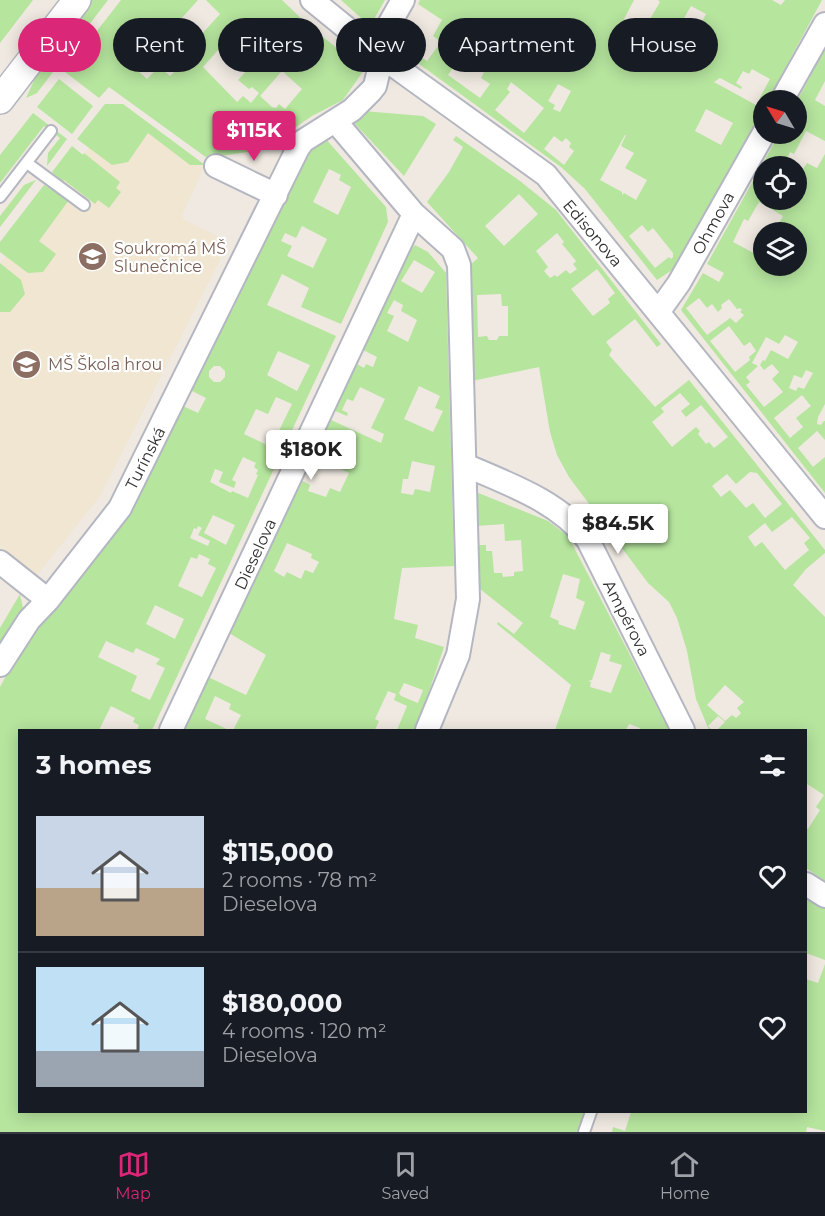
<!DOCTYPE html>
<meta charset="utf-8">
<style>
:root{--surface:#171b24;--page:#242831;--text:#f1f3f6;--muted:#9ea1a6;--line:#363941;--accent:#db2777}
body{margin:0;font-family:Montserrat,sans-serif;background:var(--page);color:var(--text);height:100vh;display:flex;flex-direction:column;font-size:22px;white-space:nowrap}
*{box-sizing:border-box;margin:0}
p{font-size:20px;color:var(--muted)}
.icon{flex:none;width:33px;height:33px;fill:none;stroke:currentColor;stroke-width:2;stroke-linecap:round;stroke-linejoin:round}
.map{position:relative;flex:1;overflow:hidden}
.sheet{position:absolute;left:18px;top:729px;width:789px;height:384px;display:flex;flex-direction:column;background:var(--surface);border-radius:0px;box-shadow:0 3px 15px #0003}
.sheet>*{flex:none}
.hud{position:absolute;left:18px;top:18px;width:789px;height:54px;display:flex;gap:12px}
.needle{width:39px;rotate:308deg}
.buttons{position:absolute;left:753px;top:90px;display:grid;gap:12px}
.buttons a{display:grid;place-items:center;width:54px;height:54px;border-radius:50%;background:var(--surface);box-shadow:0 3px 15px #0003;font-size:30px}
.price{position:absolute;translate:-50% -51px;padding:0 14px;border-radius:6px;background:#fff;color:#222;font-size:20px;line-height:39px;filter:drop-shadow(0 2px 3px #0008)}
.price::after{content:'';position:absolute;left:50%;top:36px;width:18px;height:14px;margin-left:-9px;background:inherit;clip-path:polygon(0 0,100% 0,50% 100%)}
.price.current{background:var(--accent);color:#fff}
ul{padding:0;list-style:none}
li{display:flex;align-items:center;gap:18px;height:150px;padding:0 18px}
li+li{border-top:2px solid var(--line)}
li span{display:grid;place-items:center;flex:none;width:168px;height:120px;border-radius:0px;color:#555}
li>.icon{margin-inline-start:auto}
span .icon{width:72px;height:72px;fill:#fffc;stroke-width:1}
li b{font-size:26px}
h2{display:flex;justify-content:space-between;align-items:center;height:72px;padding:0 18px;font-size:26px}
.tag{padding:0 21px;border-radius:27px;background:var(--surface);box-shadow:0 3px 15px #0003;font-size:21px;line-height:54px}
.tag.current{background:var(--accent);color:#fff}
.menu{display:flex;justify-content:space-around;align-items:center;height:84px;border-top:2px solid var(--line);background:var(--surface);font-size:16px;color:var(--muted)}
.menu a{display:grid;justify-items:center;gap:3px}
.menu .current{color:var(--accent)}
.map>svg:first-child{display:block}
</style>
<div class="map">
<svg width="825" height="1132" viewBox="0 0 825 1132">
<rect width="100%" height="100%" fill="#efe9e1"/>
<path fill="#f0e6d1" d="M123 104 205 165 183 213V219L229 242 100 496 37 575 0 547V263Z"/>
<path fill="#b6e59e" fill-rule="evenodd" d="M0 0H33L0 43Z
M90 0H108L37 93 26 98 44 59Z
M121 0H198L136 69 147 79 163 62 159 58 179 37 190 47 220 14 206 0H282L307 24 364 70 343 100 312 116 274 142 254 151 207 158 109 87 99 98 65 72ZM241 34 251 43 256 41 264 49 263 53 238 80 249 89 252 87 259 93 251 103 243 96 237 102 203 67 227 40 231 44ZM178 51 187 59 170 76 161 68ZM282 71 302 89 285 109 279 104 276 108 272 107 260 96ZM277 118 284 124 272 137 265 130Z
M341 0H385L370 26Z
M420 0H634L624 19 643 31 660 2 658 0H772L781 5 785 0H822L768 100H764L763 109 678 266 657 280 585 189 561 167 393 45 396 39 427 61 441 42 433 36 442 20 418 4ZM691 6 706 14 699 27 711 34 698 56 674 43 687 20 684 18ZM467 38 471 44 465 53 476 60 473 65 484 72 481 78 490 84 480 98 448 75 457 62 456 60 462 51 460 49ZM752 69 770 79 756 105 714 82 720 78 741 89 742 87 736 83 743 71 749 74ZM511 82 544 108 524 133 495 110 510 92 507 89ZM558 84 571 91 560 112 553 109 555 105 548 101ZM706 109 733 123 721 145 695 131ZM625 135H626L621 146 634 153 625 168 647 180 636 200 624 193 622 195V192L600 180ZM554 136 562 142 566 138 571 143 569 147 574 151 564 165 544 149ZM642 225 648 232 653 228 673 253V257L671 259 669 257 655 268 629 236Z
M825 49V81L815 100 825 106V141L806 131 794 154 790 152 787 159 803 169 807 163 817 168 825 154V404L818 417 817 424 821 425 824 421H825V440L817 431 798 448 813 467 825 457V493L681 310 703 273 719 282 724 273 707 264 779 134H796L797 101ZM764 166H796V200H764ZM759 202 783 216 774 232H796V266H764L763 258 733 242 744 219 748 221ZM699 298 707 308 712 304 718 312 722 308 721 305 729 299 737 309 740 308 742 310 740 312 744 315 736 323 730 318 707 335 686 308ZM729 326 744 346 750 342 756 351 749 357 750 360 735 372 710 341ZM785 335 798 342 788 359 771 350 765 361 763 360 760 365 764 370 772 364 779 372 772 379 783 392 764 407 746 385 750 382 746 377 758 366 752 363 766 337 779 344ZM806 370 813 373 804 389 798 387 796 391 789 388 794 375 802 378ZM802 395 811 406 796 418 803 427 790 438 774 418Z
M59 79 93 106 72 134 37 107Z
M105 104H123L205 165H190L148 133 128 162 112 165 77 139Z
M363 111 423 116 436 124 404 176 355 124Z
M33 113 67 139 47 166 48 153 60 138 44 126 0 183V155Z
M456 136 520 181 556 210 661 344 657 347 635 319 606 342 612 350 609 355 655 407 689 380 825 550V553L806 569 793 585 825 617V881L806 868V828L808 829 820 810 816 807 824 795 807 784 806 785V730H717L725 722 718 716 708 726 712 730H709L696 699 687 651 677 618 669 602 648 583 569 477 557 455 550 432 539 367 472 381 469 266 478 258 427 202 449 172 463 147 453 140ZM519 194 538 214 504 246 485 226ZM557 233 564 242 562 244 576 261 573 264 577 269 570 274 566 270 557 277 555 275 550 278 544 271 548 267 536 251ZM597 269 615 293 608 299 610 303 593 316 571 289ZM501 294 502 306H508V336H499L497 340H489L487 336 478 337 477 295ZM680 393 690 404 681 411 686 417 701 405 728 437 714 448 709 442 706 444 698 434 700 431 696 427 672 447 652 422 664 412 661 408ZM750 472 757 473 782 504 765 518 753 503 746 508 730 490 721 497 712 486 727 474 736 484ZM792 517 810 538 804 543 809 550 785 570 762 542 755 547 748 537 765 523 772 532ZM725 685 744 702 737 708 741 713 736 718 732 715 725 721 707 705Z
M324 137 386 207 388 222 341 324 301 307 309 288 282 274 267 305 336 336 152 730H137L139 725 133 722 135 718 111 706 99 730H20V1112H586L579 1132H0V687L39 615 120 528 179 408 234 307 257 255 283 204 309 146ZM329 169 341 175 339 180 351 187 338 215 313 202ZM302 226 327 239 313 268 287 256 292 246 281 241 285 233 296 238ZM278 351 310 365 297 391 267 375ZM214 366H220L225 371V377L220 382H214L209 377V371ZM190 390 206 398 198 413 183 406ZM276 397 292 404 271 447 244 434 256 409 268 414ZM243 457 256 463 254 467 258 470 256 474 258 475 248 498 232 491 231 493 210 482 215 469 223 472 219 482 234 488 236 482 232 480ZM213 515 235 525 226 545 204 533ZM198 526 202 528 198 535 210 541 208 546 190 538 194 528 197 529ZM199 554 210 559 208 564 216 568 202 597 178 586 191 557 197 559ZM155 605 184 619 175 639 146 624ZM106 641 133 653 136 648 160 659 156 664 165 668 150 700 131 691 137 676 98 657Z
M72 146 83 155 84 153 120 182 116 188 121 192 109 208 98 200 95 204 64 180 62 182 52 172Z
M36 180 0 227V216L24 185Z
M44 185 69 200 39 241 56 254 43 272 28 273 0 252V242Z
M415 245 428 252 446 273 454 566 402 568 394 619 418 625 415 638 444 647 416 730H397L407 706 394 700 396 694 388 691 375 719 379 721 375 730H233L241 715 229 709 231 704 215 696 205 719 229 730H184L208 677 246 695 266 655 229 633 301 480 310 485 308 491 326 497 330 488 340 492 349 473 322 460 314 476 305 471 329 419 381 443 384 434 371 428 385 399 360 387 353 401 347 399 342 410 348 413 347 416 333 410 355 363 364 368 366 364 373 367 377 357 361 349 406 255ZM414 260 435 272 422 293 401 281ZM394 300 403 305 401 311 417 320 408 342 387 331 394 316 387 313ZM419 386 440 396 435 408 443 411 433 432 404 419ZM412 461 435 466 430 492 415 489 413 495 401 493 403 479H408ZM287 543 312 554 311 558 319 562 313 573 305 570 301 579 287 572 284 577 274 571ZM404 683 423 690 418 703 401 696 399 693Z
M0 263 21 280 25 294 10 312H0Z
M476 492 548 521 568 536 669 730H639L640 728 629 724 626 730H555L571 685 497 624 498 622 514 634 523 623 480 589 478 545H486V551H492L494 573H502L503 577 514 576V572L523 571 521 540 505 541 504 524 477 526ZM563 574 580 579 576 598 585 602 575 630 558 624 559 621 550 617ZM601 652 611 655 609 661 622 665 611 693 590 687 591 682 588 681 592 680Z
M20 594 23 608 0 649V628Z
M806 892 825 904V960L806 953Z
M825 964V1131L807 1127 806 1132H612L613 1127 625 1131 631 1112H806V979L818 983Z"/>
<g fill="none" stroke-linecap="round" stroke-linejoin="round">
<defs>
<path id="service" d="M27 163 84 205
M0 197 51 131
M584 1132 591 1112"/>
<path id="minor" d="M312 0 382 57 546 175 825 517
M782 100 825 24
M336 122 414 214 453 249 459 265 468 599 458 655 427 730
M216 166 276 195
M659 311 679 283 764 133
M465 465C508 484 559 501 588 540L683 730
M0 562 48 600
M0 665 29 620 48 600 120 508 298 148 303 141 352 110 371 91 375 86 382 57 383 35 403 0
M171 730 414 214
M806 884 825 896"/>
<path id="tertiary" d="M0 100 77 0"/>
</defs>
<use href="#service" stroke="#b4b7c1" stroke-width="14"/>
<use href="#minor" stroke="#b4b7c1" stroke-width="26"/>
<use href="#tertiary" stroke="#b4b7c1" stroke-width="30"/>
<use href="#service" stroke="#fff" stroke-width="10"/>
<use href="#minor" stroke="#fff" stroke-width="22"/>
<use href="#tertiary" stroke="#fff" stroke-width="27"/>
</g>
<defs>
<symbol id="school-disc" viewBox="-11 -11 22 22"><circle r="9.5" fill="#8d6e63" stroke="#fff"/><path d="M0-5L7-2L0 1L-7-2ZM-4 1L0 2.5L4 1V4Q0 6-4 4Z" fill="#fff"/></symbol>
</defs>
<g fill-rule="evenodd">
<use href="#school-disc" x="76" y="240" width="33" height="33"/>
<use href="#school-disc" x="10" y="348" width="33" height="33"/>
</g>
<g text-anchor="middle" stroke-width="4.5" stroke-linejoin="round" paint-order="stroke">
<g font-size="16" fill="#2e2e2e" stroke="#fff">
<text transform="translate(713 223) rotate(-61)" y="6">Ohmova</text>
<text transform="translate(593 233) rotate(50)" y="6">Edisonova</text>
<text transform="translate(145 458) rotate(-63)" y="6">Turínská</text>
<text transform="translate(255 554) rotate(-65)" y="6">Dieselova</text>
<text transform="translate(627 618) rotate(63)" y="6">Ampérova</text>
</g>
<g font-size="16" fill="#785e54" stroke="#fff" text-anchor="start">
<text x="114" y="254">Soukromá MŠ<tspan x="114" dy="18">Slunečnice</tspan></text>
<text x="48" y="370">MŠ Škola hrou</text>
</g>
</g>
</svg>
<div class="buttons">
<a><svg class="needle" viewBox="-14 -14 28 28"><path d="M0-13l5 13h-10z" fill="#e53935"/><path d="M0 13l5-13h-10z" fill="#9ea1a6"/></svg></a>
<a><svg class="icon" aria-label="locate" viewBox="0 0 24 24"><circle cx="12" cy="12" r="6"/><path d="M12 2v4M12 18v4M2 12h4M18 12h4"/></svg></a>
<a><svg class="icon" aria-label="layers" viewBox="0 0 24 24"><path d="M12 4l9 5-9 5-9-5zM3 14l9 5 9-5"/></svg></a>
</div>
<b class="price current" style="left:254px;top:162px">$115K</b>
<b class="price" style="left:311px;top:481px">$180K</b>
<b class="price" style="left:618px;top:555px">$84.5K</b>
<div class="hud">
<a class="tag current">Buy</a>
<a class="tag">Rent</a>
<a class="tag">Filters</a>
<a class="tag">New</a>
<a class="tag">Apartment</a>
<a class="tag">House</a>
</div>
<section class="sheet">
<h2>3 homes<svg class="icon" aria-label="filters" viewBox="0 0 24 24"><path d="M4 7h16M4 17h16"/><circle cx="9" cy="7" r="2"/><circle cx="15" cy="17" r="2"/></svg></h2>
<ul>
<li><span style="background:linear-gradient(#c9d6e8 60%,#b9a48a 0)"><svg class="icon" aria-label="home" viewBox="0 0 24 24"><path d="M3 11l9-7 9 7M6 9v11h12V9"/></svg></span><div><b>$115,000</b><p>2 rooms · 78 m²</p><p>Dieselova</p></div><svg class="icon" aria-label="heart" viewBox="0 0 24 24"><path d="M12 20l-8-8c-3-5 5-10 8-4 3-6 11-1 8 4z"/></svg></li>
<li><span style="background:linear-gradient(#bfe0f5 70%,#9aa5b1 0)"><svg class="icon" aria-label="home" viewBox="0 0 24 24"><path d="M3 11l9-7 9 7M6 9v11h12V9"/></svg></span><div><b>$180,000</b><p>4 rooms · 120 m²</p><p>Dieselova</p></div><svg class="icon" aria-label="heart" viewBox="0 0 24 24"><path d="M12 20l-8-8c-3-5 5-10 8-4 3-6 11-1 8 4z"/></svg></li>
</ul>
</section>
</div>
<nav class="menu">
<a class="current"><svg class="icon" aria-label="map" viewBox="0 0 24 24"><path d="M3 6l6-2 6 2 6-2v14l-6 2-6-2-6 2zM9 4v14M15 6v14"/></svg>Map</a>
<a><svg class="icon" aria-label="saved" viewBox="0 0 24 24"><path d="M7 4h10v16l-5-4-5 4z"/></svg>Saved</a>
<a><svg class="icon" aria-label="home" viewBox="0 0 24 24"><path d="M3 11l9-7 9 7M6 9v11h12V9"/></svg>Home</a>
</nav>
